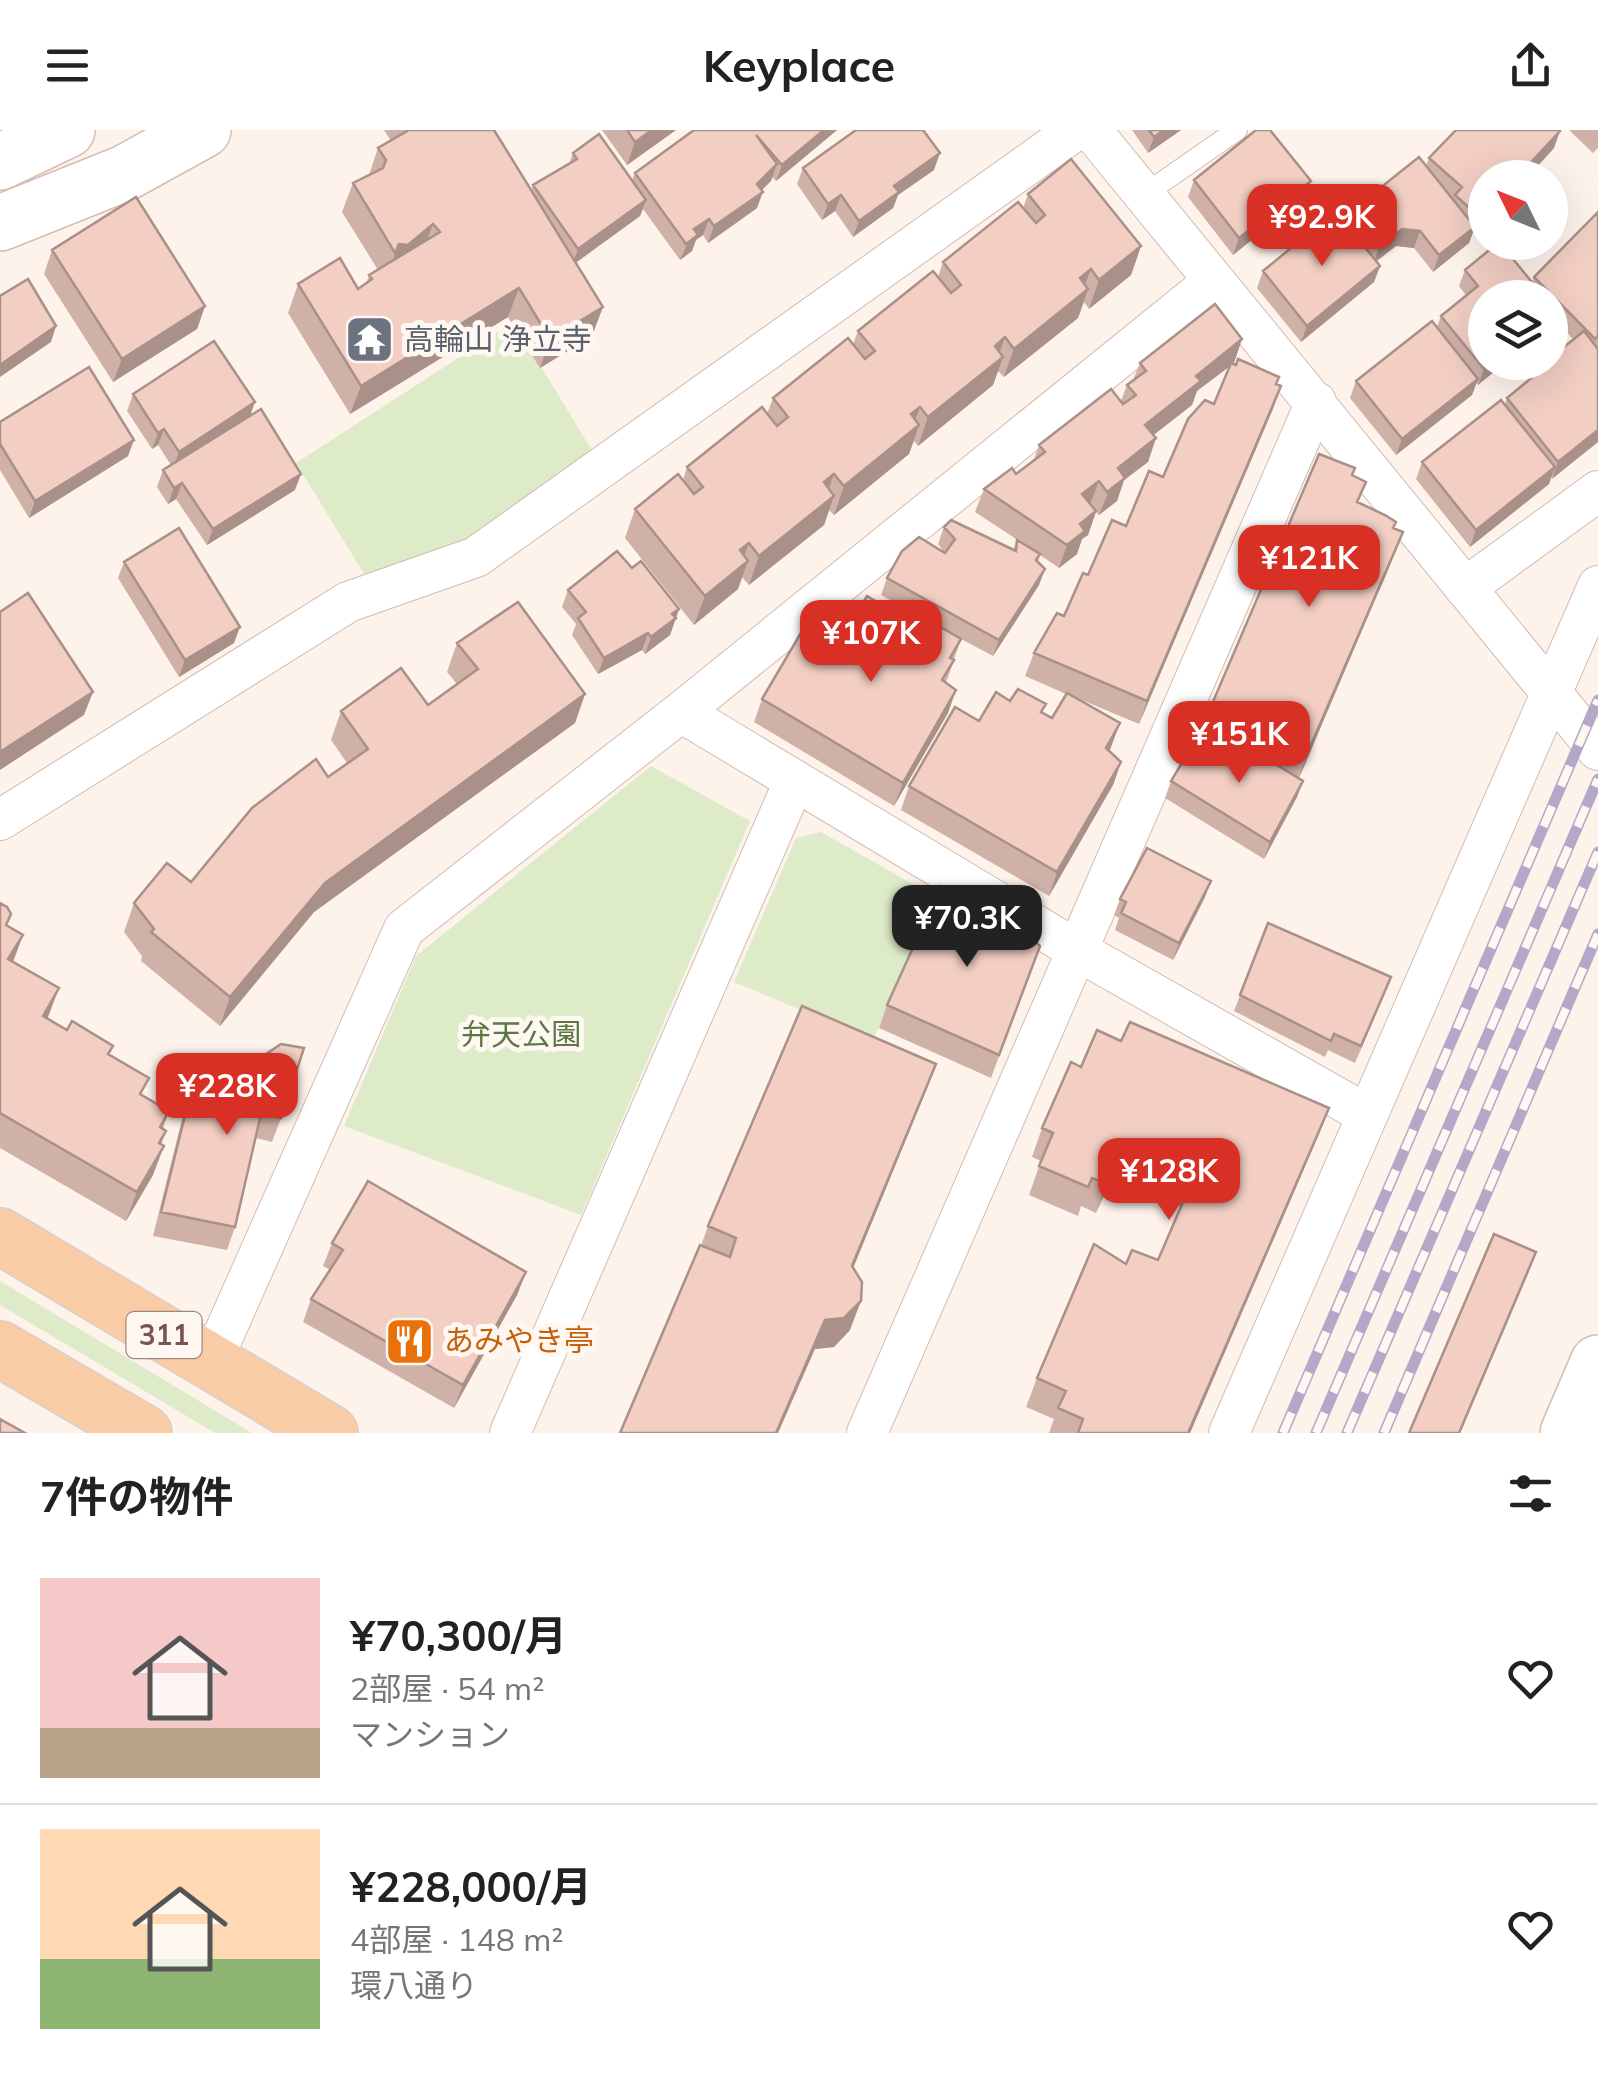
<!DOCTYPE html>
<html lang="ja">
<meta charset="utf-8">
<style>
:root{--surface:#fff;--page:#f2f2f2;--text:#222;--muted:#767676;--line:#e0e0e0;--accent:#d93025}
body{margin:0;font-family:Mulish,"Noto Sans JP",sans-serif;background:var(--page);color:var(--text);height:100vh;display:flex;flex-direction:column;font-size:38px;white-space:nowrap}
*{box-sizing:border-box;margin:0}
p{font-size:32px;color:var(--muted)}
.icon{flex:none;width:55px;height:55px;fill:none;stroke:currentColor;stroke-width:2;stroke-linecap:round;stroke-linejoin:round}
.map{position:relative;height:1303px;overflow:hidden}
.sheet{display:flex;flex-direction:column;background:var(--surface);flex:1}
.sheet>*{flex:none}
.needle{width:65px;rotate:313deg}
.buttons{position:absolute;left:1468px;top:30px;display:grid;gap:20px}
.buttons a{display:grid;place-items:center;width:100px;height:100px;border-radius:50%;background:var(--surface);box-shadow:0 10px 40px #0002;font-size:50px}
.price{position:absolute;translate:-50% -85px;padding:0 22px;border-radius:20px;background:var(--accent);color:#fff;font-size:32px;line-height:65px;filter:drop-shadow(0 2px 5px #0008)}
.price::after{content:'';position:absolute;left:50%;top:60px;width:30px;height:22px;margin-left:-15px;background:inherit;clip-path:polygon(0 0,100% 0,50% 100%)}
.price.on{background:#222;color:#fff}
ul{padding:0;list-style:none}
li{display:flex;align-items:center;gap:30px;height:250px;padding:0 40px}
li+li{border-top:2px solid var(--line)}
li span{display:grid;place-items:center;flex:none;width:280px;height:200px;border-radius:0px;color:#555}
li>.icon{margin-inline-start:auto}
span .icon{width:120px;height:120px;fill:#fffc;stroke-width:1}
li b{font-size:42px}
h2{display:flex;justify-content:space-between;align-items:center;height:120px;padding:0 40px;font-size:42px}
header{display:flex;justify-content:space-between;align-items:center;height:130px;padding:0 40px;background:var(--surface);font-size:45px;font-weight:700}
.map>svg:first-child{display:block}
</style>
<header><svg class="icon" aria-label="menu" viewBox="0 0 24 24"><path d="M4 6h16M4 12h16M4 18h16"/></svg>Keyplace<svg class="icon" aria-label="share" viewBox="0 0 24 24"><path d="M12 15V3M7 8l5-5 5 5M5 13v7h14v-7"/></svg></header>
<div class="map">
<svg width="1598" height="1303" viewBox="0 0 1598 1303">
<rect width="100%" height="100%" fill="#fdf3eb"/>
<path fill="#ddebc9" d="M514 192 593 322 468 414 366 447 296 333Z
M651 636 750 691 581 1085 344 996 416 826Z
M821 702 939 769 873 910 734 852 796 708Z
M0 1151 252 1303H215L0 1175Z"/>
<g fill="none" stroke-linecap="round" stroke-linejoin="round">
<defs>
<path id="lane" d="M1145 64 1237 0"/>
<path id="street" d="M1091 0 1598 620
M1465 458 1598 361
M681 582 1080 822 1364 983
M0 690 348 472 476 427 1076 0
M211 1233 404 799 681 582 1214 151
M510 1303 794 652
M867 1303 1316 272
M1229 1303 1598 456"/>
<path id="secondary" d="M0 32 67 0
M0 93 125 43 203 0
M1568 1303 1598 1233"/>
<path id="primary" d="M0 1106 330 1303
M0 1219 144 1303"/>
</defs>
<use href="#lane" stroke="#d2bbb3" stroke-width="22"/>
<use href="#street" stroke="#d2bbb3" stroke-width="42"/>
<use href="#secondary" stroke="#d7bcb3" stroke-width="58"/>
<use href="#primary" stroke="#d9cfcd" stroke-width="58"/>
<use href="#lane" stroke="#fff" stroke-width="20"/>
<use href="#street" stroke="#fff" stroke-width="40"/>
<use href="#secondary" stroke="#fff" stroke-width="55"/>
<use href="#primary" stroke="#f9cca6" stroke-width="55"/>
<defs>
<path id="rail" d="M1283 1303 1598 570
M1316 1303 1598 649
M1347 1303 1598 722
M1384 1303 1598 804"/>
</defs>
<use href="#rail" stroke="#b4a8c8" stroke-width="11"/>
<use href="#rail" stroke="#fff8f2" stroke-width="8" stroke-dasharray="22" stroke-linecap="butt"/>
</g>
<path fill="#d0b1a8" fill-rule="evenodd" d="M384 0H494L531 60 533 55 569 34 573 23 632 50 635 43 694 0H837L776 51 772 47 771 51 761 60 757 78 708 113 703 105 696 110 692 121 680 130 643 79 640 86 576 133 592 206 540 238 508 187 350 284 288 183 298 154 358 159 367 153 369 145 378 140 342 82 353 53 369 45 378 18 391 11Z
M602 0H676L627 35Z
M1132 0H1181L1148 23Z
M1569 0H1598V18L1593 23Z
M1554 18 1527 47 1485 48V112H1502L1501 114 1532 152 1534 147 1598 82V312L1551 348 1549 354 1470 417 1416 349 1422 332 1505 274 1507 268 1530 250 1533 242 1574 210 1553 188 1550 196V168H1485L1506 232 1478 255 1476 253 1472 265 1396 325 1350 268 1356 251 1437 197 1441 186 1466 165 1459 156 1465 140 1491 119 1473 102 1469 113 1433 142 1414 118 1396 116 1376 131 1380 136 1374 152 1301 212 1257 158 1263 141 1346 93 1350 82 1426 36 1429 28Z
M803 38 934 40 898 65 893 78 853 107 835 81 822 90 797 54Z
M1194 50 1305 67 1233 125 1188 67Z
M1028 64 1141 116 1131 145 1089 179 1084 172 1078 188 1004 247 998 241 993 255 918 316 914 311 909 324 834 385 829 380 824 395 749 455 742 447 738 459 694 495 625 408 635 379 683 350 687 337 767 284 773 268 853 214 858 201 938 147 943 132 1023 78Z
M52 120 205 176 197 199 113 252 44 144Z
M1242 209 1233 234 1281 256 1139 594 1070 565 1111 617 1109 621 1121 632 1113 655 1049 766 901 680 909 656 979 591 1010 571 1043 582 1052 588 1066 564 1025 546 1034 523 1064 486 1088 445 1163 347 1214 274 1230 236 1197 261 1192 275 1153 305 1148 332 1124 350 1117 371 1099 385 1096 382 1088 405 1082 409 1077 424 1059 438 1040 425 1038 431 1039 455 993 526 961 509 946 553 948 583 894 676 754 592 762 569 839 515 900 486 905 478 881 465 887 448 945 423 938 414 944 397 1013 420 1017 410 1022 413 975 382 984 359 1016 344 1034 330 1039 315 1121 271 1127 255 1133 250 1140 233Z
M133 264 250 287 295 360 207 415 176 369 168 374 157 357 163 340 171 335 158 315 152 319 127 281Z
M0 292 128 326 29 388 0 340Z
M1352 346 1358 373 1396 392 1394 399 1403 402 1394 425 1299 648 1303 651 1297 667 1264 729 1165 668 1171 651 1201 603 1209 581ZM1205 606 1256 628 1252 635Z
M124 432 234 513 179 547 118 448Z
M632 438 679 479 670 505 645 524 642 520 598 544 572 505 576 494 562 477 568 460Z
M457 513 585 564 575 593 314 782 220 896 141 831 142 826 124 802 134 773 191 752 347 633 331 610 341 581 428 575 457 554 447 542Z
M1205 767 1173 830 1115 800 1119 788 1114 785 1120 769Z
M0 773 7 796 23 805 13 832 47 889 110 925 143 965 169 981 163 999 161 1014 153 1045 126 1091 0 1018Z
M1268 793 1385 863 1355 933 1328 920 1325 927 1234 881Z
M1028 805 1040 816 991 948 879 898 887 875Z
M1121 911 1329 978 1318 1006 1190 1303H1049L1054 1289 1026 1277 1037 1248 1126 1134 1158 1130 1181 1077 1112 1047 1096 1083 1081 1076 1078 1086 1029 1065 1041 1031 1032 1027 1042 998 1081 937Z
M925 963 853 1138 850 1200 834 1217 815 1219 701 1116 708 1096Z
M190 965 281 988 272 1012 256 1008 235 1097 227 1120 153 1106 182 989Z
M332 1113 526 1142 517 1165 454 1278 303 1192 311 1169 330 1140 323 1136Z"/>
<path fill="#a99088" d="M652 0H676L627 35 635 12Z
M824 0H837L776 51 782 35Z
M1164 0H1181L1148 23 1154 7Z
M1560 1 1554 18 1527 48 1522 42Z
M940 23 934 40 898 65 893 78 853 107 859 91 894 56Z
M777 34 771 51 752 70 763 62 757 78 708 113 714 96Z
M1311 51 1305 67 1233 125 1239 108Z
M841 65 835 81 822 90 828 74Z
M646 70 640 86 572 135 578 119Z
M709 89 703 105 696 110 692 121 680 130 694 99Z
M433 94 422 123 388 143 399 114Z
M1475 97 1469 113 1433 142 1439 125Z
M1402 99 1420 101 1414 118 1396 116 1373 134 1379 118Z
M1141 116 1131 145 1089 179 1099 150Z
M1380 136 1374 152 1301 212 1307 196Z
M1091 139 1081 165 1088 159 1078 188 1004 247 1014 219 1080 148Z
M519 158 508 187 350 284 361 256Z
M205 176 197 199 113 252 122 229Z
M603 177 592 206 540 238 550 209Z
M56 196 51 212 0 247V235Z
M1005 207 996 233 1003 227 993 255 918 316 928 287 995 216Z
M1242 209 1234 233 1197 261 1192 275 1137 318 1145 295 1196 246Z
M1491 232H1506L1478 255 1484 239Z
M1478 249 1472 265 1396 325 1402 309Z
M1281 256 1273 279 1139 594 1147 571Z
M255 272 249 289 173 338 179 322Z
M920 277 911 302 919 295 909 324 834 385 844 356 911 284Z
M164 299 158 315 152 319 158 303Z
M1598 300V312L1552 349 1558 332Z
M1156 308 1148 332 1124 350 1117 371 1099 385 1118 338Z
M134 310 128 326 29 388 35 371Z
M1555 337 1549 354 1470 417 1476 400Z
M301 344 295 360 207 415 213 399Z
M834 344 824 372V352Z
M1099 351 1090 374 1082 364Z
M182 353 176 369 168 374 174 358Z
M834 366 824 395 749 455 759 426Z
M1096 381 1088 405 1082 409 1077 424 1059 438 1067 415 1080 394Z
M1403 402 1394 425 1299 648 1307 624Z
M749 413 739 438 748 431 738 459 694 495 705 466 740 420Z
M1045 439 1039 455 993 526 999 510Z
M679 479 670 505 645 524 651 507 672 484Z
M240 497 234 513 179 547 185 530Z
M648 503 642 520 598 544 604 528Z
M956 560 948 583 894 676 903 653Z
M93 562 84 585 0 640V622Z
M585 564 575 593 314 782 220 896 230 867 325 753Z
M1120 593 1111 617 1098 641 1106 618Z
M1121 632 1113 655 1049 766 1057 742Z
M1303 651 1297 667 1264 729 1270 712Z
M1211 751 1205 767 1173 830 1179 813Z
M23 805 12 834 8 829Z
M59 858 48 887 33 915 43 886Z
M936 934 925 963 842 1165 852 1136Z
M1329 978 1318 1006 1190 1303H1188Z
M166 1001 155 1030 164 1016 153 1045 126 1091 137 1062Z
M1123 1018 1112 1047 1096 1083 1107 1054Z
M1536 1122 1527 1146 1460 1303H1459Z
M526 1142 517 1165 454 1278 463 1255Z
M861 1171 850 1200 834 1217 815 1219 778 1303H776L825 1190Z"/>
<path fill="#f2cec3" stroke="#a99088" stroke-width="2.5" d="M409 0H494L603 177 550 209 519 158 361 256 298 154 340 128 358 159 372 149 369 145 440 102 433 94 408 115 399 114 395 123 353 53 383 38 386 30 378 18Z
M627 0H652L635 12Z
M694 0H824L782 35 756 5 777 34 757 54 763 62 714 96 709 89 694 99 698 105 686 114 635 43Z
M856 0H923L940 23 894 56 899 62 859 91 841 65 828 74 803 38Z
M1149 0H1164L1154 7Z
M1256 0H1270L1311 51 1239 108 1194 50Z
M1456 0H1559L1560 1 1522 42 1528 48H1485V92L1455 65 1462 57 1429 28Z
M599 4 646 70 578 119 533 55 577 29 573 23Z
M1419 27 1475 97 1439 125 1420 101 1402 99 1379 118 1350 82Z
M1071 29 1141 116 1099 150 1091 139 1080 148 1088 159 1014 219 1005 207 995 216 1003 227 928 287 920 277 911 284 919 295 844 356 834 344 824 352 834 366 759 426 749 413 740 420 748 431 705 466 635 379 678 344 694 364 703 357 687 337 762 277 777 296 788 287 773 268 848 208 865 229 875 221 858 201 933 141 951 163 961 155 943 132 1018 72 1036 93 1045 85 1028 64Z
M136 67 205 176 122 229 52 120Z
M1336 81 1380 136 1307 196 1263 141Z
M1598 82V206L1595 209 1534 147Z
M1499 112 1545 168H1485V232H1491L1484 239 1441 186 1478 156 1465 140Z
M28 149 56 196 0 235V166Z
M1215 174 1242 209 1196 246 1201 251 1145 295 1156 308 1118 338 1125 348 1107 362 1099 351 1082 364 1096 381 1080 394 1085 401 1067 415 984 359 1012 338 1016 344 1045 322 1039 315 1111 259 1123 274 1136 265 1127 255 1146 241 1140 233Z
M1550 174 1556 180 1550 185Z
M1432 191 1478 249 1402 309 1356 251Z
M1584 201 1598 219V300L1558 332 1507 268 1535 245 1533 242 1544 232H1550V228Z
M214 211 255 272 179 322 164 299 158 303 133 264Z
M1238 229 1279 247 1276 254 1281 256 1147 571 1034 523 1057 483 1064 486 1083 443 1088 445 1112 390 1126 396 1149 341 1163 347 1188 289 1205 270 1214 274 1231 233 1236 235Z
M89 237 134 310 35 371 0 314V292Z
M1501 270 1555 337 1476 400 1422 332Z
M261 279 301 344 213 399 182 353 174 358 163 340Z
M1319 324 1355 338 1352 345 1366 352 1357 372 1385 385 1396 392 1393 398 1403 402 1307 624 1209 581Z
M951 390 1016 421 1017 410 1040 424 1036 430 1045 439 999 510 887 448 902 421 919 407 945 423 955 409 944 397Z
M179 398 240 497 185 530 124 432Z
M617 421 632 438 641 431 679 479 672 484 676 488 651 507 648 503 604 528 578 488 586 482 568 460Z
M28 463 93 562 0 622V482Z
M867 466 900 486 906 477 961 509 950 528 954 530 942 550 956 560 903 653 762 569 805 496 839 515Z
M518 472 585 564 325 753 230 867 151 802 154 799 134 773 167 733 191 752 252 678 316 629 328 647 368 619 341 581 401 538 428 575 478 539 457 513Z
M1018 559 1046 574 1041 582 1052 588 1067 563 1120 593 1106 618 1121 632 1057 742 909 656 955 577 979 591 996 562 1010 571Z
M1200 603 1252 635 1259 624 1303 651 1270 712 1171 651Z
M1147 718 1211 751 1179 813 1121 783 1126 772 1120 769Z
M941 756 1033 793 1028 804 1040 816 999 925 887 875Z
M0 773 7 777 11 784 6 795 23 805 8 829 59 858 43 886 67 900 72 891 113 916 108 924 149 948 140 964 169 981 160 997 166 1001 159 1013 164 1016 137 1062 0 983Z
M1268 793 1391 847 1361 916 1334 904 1331 911 1240 865Z
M802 876 936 934 852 1136 862 1152 861 1171 844 1188 825 1190 776 1303H620L700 1115 730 1127 736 1108 708 1096Z
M1130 892 1329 978 1188 1303H1078L1083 1289 1058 1278 1066 1261 1037 1248 1094 1114 1126 1134 1132 1120 1158 1130 1193 1049 1123 1018 1107 1054 1092 1048 1088 1057 1039 1036 1053 1003 1042 998 1071 932 1081 937 1097 900 1121 911Z
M281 914 304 918 281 988 261 984 235 1097 161 1082 190 965 202 967Z
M368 1051 526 1142 463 1255 311 1169 343 1120 332 1113Z
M1494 1104 1536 1122 1459 1303H1409Z
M0 1289 25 1303H0Z"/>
<defs>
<symbol id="temple-square" viewBox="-11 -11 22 22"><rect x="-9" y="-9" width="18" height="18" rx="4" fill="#6b7280" stroke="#fff8f2"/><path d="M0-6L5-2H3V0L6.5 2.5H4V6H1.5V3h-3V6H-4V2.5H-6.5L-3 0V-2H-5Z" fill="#fff"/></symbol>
<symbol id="restaurant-square" viewBox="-11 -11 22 22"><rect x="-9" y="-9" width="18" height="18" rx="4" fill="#e8710a" stroke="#fff8f2"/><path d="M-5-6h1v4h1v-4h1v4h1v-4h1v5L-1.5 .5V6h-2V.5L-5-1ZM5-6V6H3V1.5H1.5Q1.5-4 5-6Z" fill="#fff"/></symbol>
</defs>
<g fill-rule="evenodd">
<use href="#temple-square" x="342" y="182" width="55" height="55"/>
<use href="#restaurant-square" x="382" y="1184" width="55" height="55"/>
</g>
<g text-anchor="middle" stroke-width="10" stroke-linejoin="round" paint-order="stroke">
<rect fill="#fff8f2" stroke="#a1867e" stroke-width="2.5" x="126.5" y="1182" width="75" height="46" rx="8"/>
<g font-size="28" font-weight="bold" fill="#79554d">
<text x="164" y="1215">311</text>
</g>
<g font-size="30" fill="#5b616d" stroke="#fff8f2" text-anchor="start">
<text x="404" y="220">高輪山 浄立寺</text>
</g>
<g font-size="30" fill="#5b7842" stroke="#fff8f2">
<text x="521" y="915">弁天公園</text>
</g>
<g font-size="30" fill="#c56008" stroke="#fff8f2" text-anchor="start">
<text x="444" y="1221">あみやき亭</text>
</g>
</g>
</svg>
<div class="buttons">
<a><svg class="needle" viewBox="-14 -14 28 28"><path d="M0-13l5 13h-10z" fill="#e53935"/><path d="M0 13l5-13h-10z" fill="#767676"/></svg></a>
<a><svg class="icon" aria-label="layers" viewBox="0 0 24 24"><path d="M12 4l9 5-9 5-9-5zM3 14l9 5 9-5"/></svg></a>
</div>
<b class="price" style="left:1322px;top:139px">¥92.9K</b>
<b class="price" style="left:1309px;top:480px">¥121K</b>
<b class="price" style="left:871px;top:555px">¥107K</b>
<b class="price" style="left:1239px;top:656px">¥151K</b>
<b class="price on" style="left:967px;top:840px">¥70.3K</b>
<b class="price" style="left:227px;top:1008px">¥228K</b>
<b class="price" style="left:1169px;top:1093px">¥128K</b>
</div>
<section class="sheet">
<h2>7件の物件<svg class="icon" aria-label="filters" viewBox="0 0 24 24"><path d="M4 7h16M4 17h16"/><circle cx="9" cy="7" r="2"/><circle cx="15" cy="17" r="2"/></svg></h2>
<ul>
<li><span style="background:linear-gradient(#f6c9c9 75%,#b9a48a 0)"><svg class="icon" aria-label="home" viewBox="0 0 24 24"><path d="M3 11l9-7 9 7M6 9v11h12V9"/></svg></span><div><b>¥70,300/月</b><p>2部屋 · 54 m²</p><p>マンション</p></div><svg class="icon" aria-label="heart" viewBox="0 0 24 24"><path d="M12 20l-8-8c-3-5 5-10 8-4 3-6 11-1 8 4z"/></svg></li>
<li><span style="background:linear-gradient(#ffd9b3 65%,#8fb573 0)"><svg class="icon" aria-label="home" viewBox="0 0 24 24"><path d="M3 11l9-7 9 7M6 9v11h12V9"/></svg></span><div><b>¥228,000/月</b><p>4部屋 · 148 m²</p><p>環八通り</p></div><svg class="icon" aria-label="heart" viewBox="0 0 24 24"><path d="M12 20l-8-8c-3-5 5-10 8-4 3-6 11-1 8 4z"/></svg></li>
</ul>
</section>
